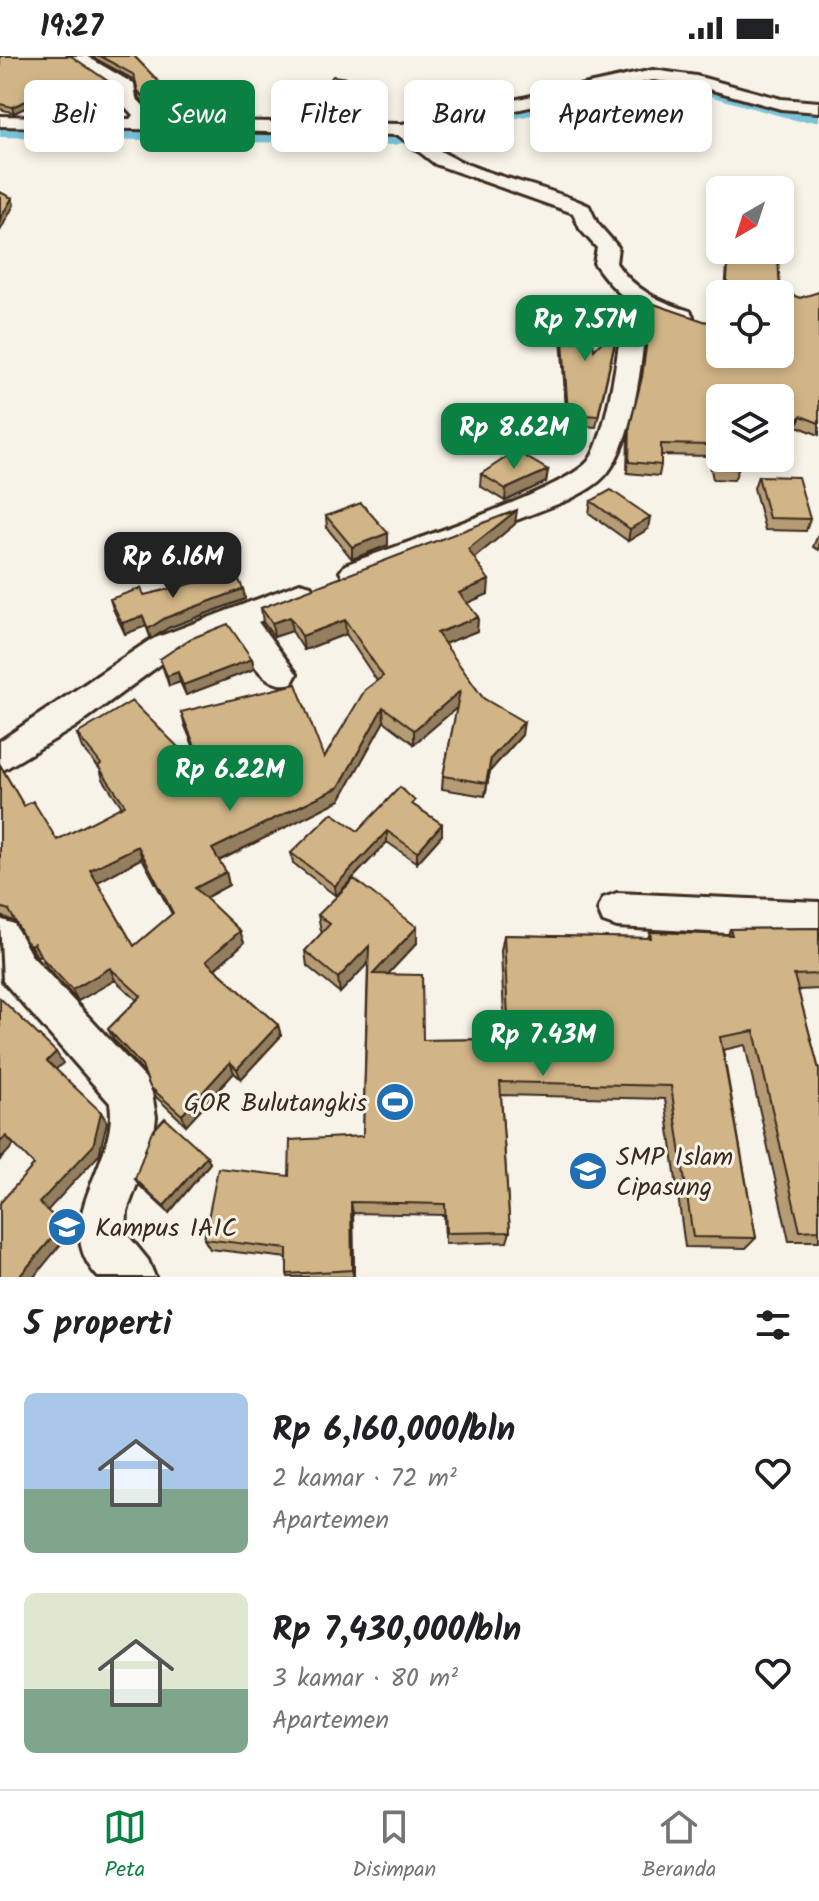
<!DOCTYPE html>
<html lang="id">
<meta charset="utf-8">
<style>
:root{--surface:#fff;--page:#f6f6f6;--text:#202124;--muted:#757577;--line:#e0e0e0;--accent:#0b8043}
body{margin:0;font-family:Kalam,sans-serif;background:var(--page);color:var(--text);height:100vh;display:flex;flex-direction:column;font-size:30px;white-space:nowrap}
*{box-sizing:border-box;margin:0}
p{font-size:26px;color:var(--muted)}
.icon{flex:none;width:44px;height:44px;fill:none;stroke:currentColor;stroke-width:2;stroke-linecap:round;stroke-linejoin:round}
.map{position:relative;height:1221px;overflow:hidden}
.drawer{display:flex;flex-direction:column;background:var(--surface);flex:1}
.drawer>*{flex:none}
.guide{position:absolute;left:24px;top:24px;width:772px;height:72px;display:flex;gap:16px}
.needle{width:52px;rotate:219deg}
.buttons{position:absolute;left:706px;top:120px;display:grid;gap:16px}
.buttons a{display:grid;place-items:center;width:88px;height:88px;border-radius:12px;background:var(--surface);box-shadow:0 4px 12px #0003;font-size:40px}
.price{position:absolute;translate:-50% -68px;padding:0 18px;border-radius:16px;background:var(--accent);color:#fff;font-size:26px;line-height:52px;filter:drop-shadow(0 2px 4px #0008)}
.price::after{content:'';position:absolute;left:50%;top:48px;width:24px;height:18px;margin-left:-12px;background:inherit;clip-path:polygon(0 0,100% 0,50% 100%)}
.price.selected{background:#222;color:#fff}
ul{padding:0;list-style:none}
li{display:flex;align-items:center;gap:24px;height:200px;padding:0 24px}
li span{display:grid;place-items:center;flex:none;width:224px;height:160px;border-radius:12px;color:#555}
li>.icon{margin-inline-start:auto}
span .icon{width:96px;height:96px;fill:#fffc;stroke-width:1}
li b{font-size:34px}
h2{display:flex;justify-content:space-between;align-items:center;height:96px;padding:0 24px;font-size:34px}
.tag{padding:0 28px;border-radius:12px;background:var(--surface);box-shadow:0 4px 12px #0003;font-size:28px;line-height:72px}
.tag.selected{background:var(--accent);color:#fff}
.status{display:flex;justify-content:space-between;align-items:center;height:56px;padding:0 40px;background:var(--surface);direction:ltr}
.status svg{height:22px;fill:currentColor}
.tabs{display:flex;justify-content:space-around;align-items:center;height:112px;border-top:2px solid var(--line);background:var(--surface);font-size:22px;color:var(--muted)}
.tabs a{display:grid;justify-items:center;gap:4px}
.tabs .selected{color:var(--accent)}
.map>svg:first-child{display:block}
</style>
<div class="status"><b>19:27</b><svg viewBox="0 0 49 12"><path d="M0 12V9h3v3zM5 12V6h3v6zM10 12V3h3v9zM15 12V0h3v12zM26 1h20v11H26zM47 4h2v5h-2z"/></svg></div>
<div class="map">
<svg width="819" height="1221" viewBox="0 0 819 1221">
<rect width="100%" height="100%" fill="#f7f3e8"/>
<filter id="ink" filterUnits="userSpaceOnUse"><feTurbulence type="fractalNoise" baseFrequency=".0125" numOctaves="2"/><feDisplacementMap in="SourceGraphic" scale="16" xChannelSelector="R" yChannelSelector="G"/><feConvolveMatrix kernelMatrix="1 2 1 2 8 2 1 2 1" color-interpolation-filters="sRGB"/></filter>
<g filter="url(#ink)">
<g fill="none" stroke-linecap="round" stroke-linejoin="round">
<path fill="#7ac4da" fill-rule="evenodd" d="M646 18 696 20 800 49H819V65H799L695 36 646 34 394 89 0 81V65L394 73Z"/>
<defs>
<path id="minor" d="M67 0H86L134 28 136 42 151 58 148 64 402 68 653 14 696 20 781 43 819 46V56L781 53 694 29 653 24 415 76C462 120 532 123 589 150L597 167 618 191 616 207C634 234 660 246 690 255L693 260 690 265C652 274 613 235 594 207L597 192 580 173 573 157 435 108 398 79 0 70V60L130 63 133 59 118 43 119 34Z
M632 272 644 279C641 316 631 386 608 416 598 429 582 437 568 444L365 523 355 526 345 523 340 516 345 509C389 492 569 434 590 403 605 380 617 307 620 279Z
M300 527 311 530 315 538 311 546 258 566 297 618 292 627C264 636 247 597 232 577L172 600 75 671 0 716V685L150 584Z
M617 837 819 846V882L617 871 603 866 598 854 603 842Z
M0 863 14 868 31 899 145 1022 152 1037 156 1061 153 1085 127 1155 126 1177 148 1204 155 1221H98C47 1166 120 1106 110 1047L3 925Z"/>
</defs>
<use href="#minor" stroke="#3b2a1e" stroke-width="6"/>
<use href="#minor" fill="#f7f3e8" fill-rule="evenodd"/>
</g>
<path fill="#b59c74" stroke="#3b2a1e" stroke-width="2" fill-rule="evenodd" d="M0 0 115 30 116 36 30 53 27 51 14 57 0 53Z
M91 0H134L160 27 188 49 151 54 139 41 136 25Z
M362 32 337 59 313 53 312 45Z
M728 194H758L780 235 800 242 819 236V379L797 370 789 379 780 375V342H720L743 402 734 424 713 423 708 400 661 399V409L659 420 627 417 628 380 641 327 647 279 634 269 621 275 642 244 706 266 718 259 719 253 780 238H725Z
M561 255 594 294 617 279 596 371 567 369 560 266Z
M548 414 546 426 505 445 480 430 481 418Z
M758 420 810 463 806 475 765 474 754 432Z
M591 445 648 473 628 485 589 457Z
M326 460 388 477V489L352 503 327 472Z
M515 468 474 502 488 538 467 547 478 561 477 575 444 588 483 642 522 679 490 715 485 740 442 733 443 720 457 651 414 688 384 665 340 744 219 805 226 816 229 829 205 842 240 875 244 887 215 913 278 969 281 980 241 1023 234 1017 186 1069 156 1041 145 1018 114 984 108 973 137 944 115 924 78 945 48 913 40 899 37 901 33 897 16 866 1 860 0 861V709L24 750 57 784 122 751 103 723 100 713 82 692 77 678 204 716 185 670 181 656 324 702 377 625 346 578 304 594 292 575 274 581 263 566 261 552ZM142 802 172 858 134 890 97 826Z
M819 476V494L813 491Z
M243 533 245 543 168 572 151 583 146 570 125 578 113 553 110 543 144 539Z
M160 603H252L254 613 186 639 180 626 169 630Z
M415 750 442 768V779L417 807 387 786 336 840 293 807 291 797 358 775Z
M318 859 417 871V887L388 918 423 984 505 983 501 895 504 879 648 882 650 876 728 879 730 873 819 872V933L798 934 819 1014V1185H789L745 989 723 994 756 1182 746 1192 685 1191 665 1043 501 1039 510 1176 507 1186 445 1188 444 1159 353 1157 354 1221H288L287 1218V1202L210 1193 204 1183 289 1120 363 1080 368 907 340 937 307 910 305 895 322 877 321 875Z
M207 1100 210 1107 169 1157 140 1130 135 1123Z"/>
<path fill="#937f5e" stroke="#3b2a1e" stroke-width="2" d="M362 24V32L337 59 336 50Z
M115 30 116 36 30 53 29 47Z
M187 43 188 49 151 54 150 48Z
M26 45 27 51 14 57 12 51Z
M12 142 14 149 0 175V163Z
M635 259 634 269 621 275 623 265Z
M801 360 797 370 789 379 792 368Z
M548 414 546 426 505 445 506 433Z
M517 454 515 468 467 508 468 493Z
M650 461 648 473 628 485 630 473Z
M388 477V489L352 503V491Z
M489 524 488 538 458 551 459 537Z
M243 533 245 543 168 572 151 583 148 573 165 562Z
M143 560 146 570 125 578 122 567Z
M290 561 292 575 274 581 272 567Z
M478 561 477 575 436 591 437 577Z
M345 564 346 578 304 594 302 580Z
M252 603 254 613 186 639 183 629Z
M178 616 180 626 169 630 167 620Z
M460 635V649L414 688V674Z
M383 651 384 665 340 744 216 806 212 793 339 731Z
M524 666 522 679 490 715 485 740 491 702Z
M442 768V779L417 807V796Z
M387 775V786L336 840 335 830Z
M138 790 142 802 96 827 90 814Z
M226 816 229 829 199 845 195 832Z
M417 871V887L374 933 373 918Z
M240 875 244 887 210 917 206 905Z
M34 887 41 898 37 901 30 889Z
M369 890 370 905 340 937 338 922Z
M110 912 115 924 78 945 72 934Z
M278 969 281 980 241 1023 237 1013Z
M56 996 63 1007 54 1015 47 1005Z
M230 1006 234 1017 186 1069 182 1059Z
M101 1056 107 1066 99 1099 47 1155 39 1147Z
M6 1080 14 1089 0 1104V1086Z
M207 1100 210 1107 169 1157 164 1150Z
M351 1146 353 1157 354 1221 352 1214Z
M63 1169 70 1177 34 1221H19Z"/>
<path fill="#d2b587" stroke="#3b2a1e" stroke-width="2" fill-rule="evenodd" d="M0 0H71L115 30 29 47 26 45 12 51 0 48Z
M100 0H134L160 27 187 43 150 48 138 35 134 19Z
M333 20 362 24 336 50 312 45Z
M0 136 12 142 0 163Z
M729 194H758L763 200 778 202 780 235 800 242 819 236V367L801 360 792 368 780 363V342H720V402H742L737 413 716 412 711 389 661 388V409L629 406 630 370 642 321 649 269 635 259 623 265 642 244 706 266 719 258 720 252V298H780V238H726Z
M561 255 590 256 594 294 619 268 598 360 568 358Z
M516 395 548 414 506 433 481 418Z
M758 420 798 421 810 463 769 462Z
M611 434 650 461 630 473 591 445Z
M361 447 388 477 352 491 326 460Z
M517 454 468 493 489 524 459 537 478 561 437 577 483 642 524 666 491 702 486 727 443 720 460 635 414 674 383 651 339 731 212 793 226 816 195 832 240 875 206 905 278 969 237 1013 230 1006 182 1059 150 1031 142 1010 108 973 141 940 110 912 72 934 41 901 34 887 30 889 26 885 9 854 0 851V709L24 750 33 745 57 784 125 749 98 710 101 708 77 678 132 645 207 720 181 656 296 628 324 702 365 634 383 620 345 564 302 580 290 561 272 567 261 552ZM138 790 173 857 134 890 90 814Z
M236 517 243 533 165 562 148 573 143 560 122 567 110 543 141 532 144 539Z
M228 568 252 603 183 629 178 616 167 620 160 603 190 583Z
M400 731 415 745 412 748 442 768 417 796 387 775 335 830 291 797 332 757 358 775Z
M354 823 417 871 373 918 422 919 423 984 509 983 504 879 651 882 650 876 732 879 730 873 819 872V918L794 919 819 1014V1174L800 1175 754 975 720 981 756 1182 693 1181 671 1030 500 1026 510 1176 446 1177 445 1148 351 1146 352 1214 287 1218V1193L204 1183 218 1112 289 1120 290 1084 363 1080 369 890 338 922 305 895 330 868 318 859Z
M0 942 56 996 47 1005 101 1056 93 1090 39 1147 63 1169 19 1221H0V1147L34 1109 6 1080 0 1086Z
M165 1062 207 1100 164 1150 135 1123 151 1077Z"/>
</g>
<defs>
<symbol id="stadium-disc" viewBox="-11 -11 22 22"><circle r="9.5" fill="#1f6fb2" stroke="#f7f3e8"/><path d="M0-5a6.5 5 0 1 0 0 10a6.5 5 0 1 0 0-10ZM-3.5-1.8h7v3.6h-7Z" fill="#fff"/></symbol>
<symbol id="school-disc" viewBox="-11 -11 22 22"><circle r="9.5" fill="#1f6fb2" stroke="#f7f3e8"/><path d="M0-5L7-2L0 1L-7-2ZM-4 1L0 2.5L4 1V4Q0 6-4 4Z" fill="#fff"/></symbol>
<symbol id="university-disc" viewBox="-11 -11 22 22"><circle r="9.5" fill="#1f6fb2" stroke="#f7f3e8"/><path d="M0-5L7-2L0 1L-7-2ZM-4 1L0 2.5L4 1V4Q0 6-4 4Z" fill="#fff"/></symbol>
</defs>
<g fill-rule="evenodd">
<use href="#stadium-disc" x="373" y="1024" width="44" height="44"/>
<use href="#school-disc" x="566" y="1093" width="44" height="44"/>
<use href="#university-disc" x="45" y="1149" width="44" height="44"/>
</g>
<g text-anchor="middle" stroke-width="6" stroke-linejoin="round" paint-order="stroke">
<g font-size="26" fill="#3b2a1e" stroke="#f7f3e8" text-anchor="start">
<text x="367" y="1055" text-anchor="end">GOR Bulutangkis</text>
<text x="616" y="1109">SMP Islam<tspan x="616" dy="30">Cipasung</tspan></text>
<text x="95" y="1180">Kampus IAIC</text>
</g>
</g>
</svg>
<div class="buttons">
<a><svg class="needle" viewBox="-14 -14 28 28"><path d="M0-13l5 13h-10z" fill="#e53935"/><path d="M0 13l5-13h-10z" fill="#757577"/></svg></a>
<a><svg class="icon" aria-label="locate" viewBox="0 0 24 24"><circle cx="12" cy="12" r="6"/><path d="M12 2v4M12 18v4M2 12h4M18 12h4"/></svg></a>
<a><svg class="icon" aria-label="layers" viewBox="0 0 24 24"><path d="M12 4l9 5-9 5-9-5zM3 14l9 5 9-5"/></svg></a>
</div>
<b class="price" style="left:585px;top:307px">Rp 7.57M</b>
<b class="price" style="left:514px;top:415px">Rp 8.62M</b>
<b class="price selected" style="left:173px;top:544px">Rp 6.16M</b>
<b class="price" style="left:230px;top:757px">Rp 6.22M</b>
<b class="price" style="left:543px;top:1022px">Rp 7.43M</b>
<div class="guide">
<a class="tag">Beli</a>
<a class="tag selected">Sewa</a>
<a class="tag">Filter</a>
<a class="tag">Baru</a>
<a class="tag">Apartemen</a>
</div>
</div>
<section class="drawer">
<h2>5 properti<svg class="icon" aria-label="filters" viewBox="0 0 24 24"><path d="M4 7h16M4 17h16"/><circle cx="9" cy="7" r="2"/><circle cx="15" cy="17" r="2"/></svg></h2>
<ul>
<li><span style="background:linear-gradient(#a9c7e8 60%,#7fa58c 0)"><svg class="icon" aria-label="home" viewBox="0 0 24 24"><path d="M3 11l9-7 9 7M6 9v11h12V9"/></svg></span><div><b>Rp 6,160,000/bln</b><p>2 kamar · 72 m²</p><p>Apartemen</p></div><svg class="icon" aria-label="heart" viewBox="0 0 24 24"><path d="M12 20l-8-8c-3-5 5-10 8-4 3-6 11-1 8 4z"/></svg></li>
<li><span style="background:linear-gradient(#dfe7d0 60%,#7fa58c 0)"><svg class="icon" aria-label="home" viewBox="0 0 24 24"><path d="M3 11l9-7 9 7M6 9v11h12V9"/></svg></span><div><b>Rp 7,430,000/bln</b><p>3 kamar · 80 m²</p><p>Apartemen</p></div><svg class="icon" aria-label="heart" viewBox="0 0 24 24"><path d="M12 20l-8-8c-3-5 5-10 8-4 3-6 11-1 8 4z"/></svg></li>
</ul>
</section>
<nav class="tabs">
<a class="selected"><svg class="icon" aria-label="map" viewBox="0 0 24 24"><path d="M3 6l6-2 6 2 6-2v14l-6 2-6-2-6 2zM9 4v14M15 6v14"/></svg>Peta</a>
<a><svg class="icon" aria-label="saved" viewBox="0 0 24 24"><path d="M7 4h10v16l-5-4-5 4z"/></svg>Disimpan</a>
<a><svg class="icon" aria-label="home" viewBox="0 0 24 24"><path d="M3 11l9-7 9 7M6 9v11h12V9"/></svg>Beranda</a>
</nav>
